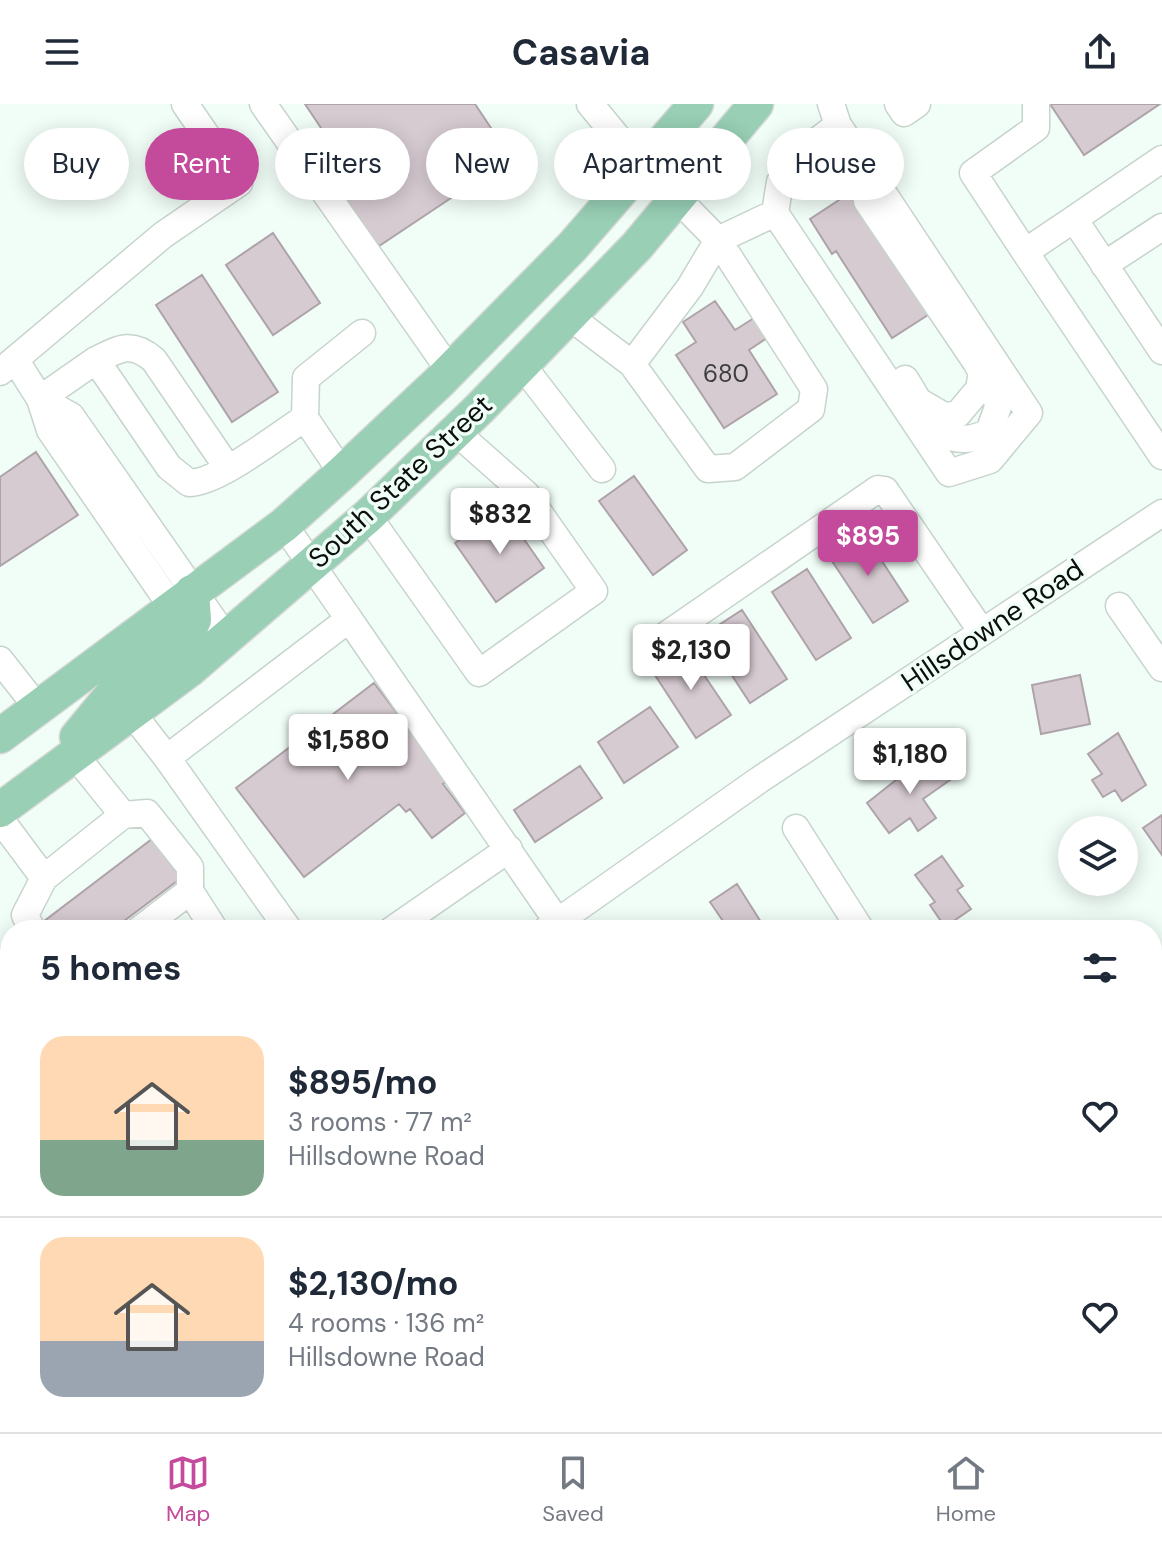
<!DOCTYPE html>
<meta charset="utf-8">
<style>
:root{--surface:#fff;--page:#f2f2f3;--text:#1f2937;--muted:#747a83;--line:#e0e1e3;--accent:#c44a9c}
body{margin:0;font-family:"DM Sans",sans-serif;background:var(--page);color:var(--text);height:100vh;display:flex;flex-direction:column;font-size:30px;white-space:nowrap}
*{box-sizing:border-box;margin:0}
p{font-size:26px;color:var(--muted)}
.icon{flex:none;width:44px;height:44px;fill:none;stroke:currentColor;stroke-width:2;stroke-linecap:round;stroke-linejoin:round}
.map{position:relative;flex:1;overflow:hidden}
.panel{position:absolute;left:0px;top:816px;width:1162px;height:512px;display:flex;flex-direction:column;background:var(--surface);border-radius:32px 32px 0 0;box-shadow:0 4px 20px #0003}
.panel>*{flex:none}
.banner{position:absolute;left:24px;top:24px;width:1114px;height:72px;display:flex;gap:16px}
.buttons{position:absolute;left:1058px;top:712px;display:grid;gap:16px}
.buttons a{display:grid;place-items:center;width:80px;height:80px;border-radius:50%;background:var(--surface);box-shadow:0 4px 20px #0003;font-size:40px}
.price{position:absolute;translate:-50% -68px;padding:0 18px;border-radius:8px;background:#fff;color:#222;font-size:26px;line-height:52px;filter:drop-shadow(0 2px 4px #0008)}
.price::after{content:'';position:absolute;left:50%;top:48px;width:24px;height:18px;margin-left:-12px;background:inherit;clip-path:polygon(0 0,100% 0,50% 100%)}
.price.on{background:var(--accent);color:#fff}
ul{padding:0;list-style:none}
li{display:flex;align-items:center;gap:24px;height:200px;padding:0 40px}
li+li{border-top:2px solid var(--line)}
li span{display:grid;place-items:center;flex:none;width:224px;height:160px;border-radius:24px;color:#555}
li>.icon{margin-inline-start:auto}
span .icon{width:96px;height:96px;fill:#fffc;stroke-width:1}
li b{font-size:34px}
h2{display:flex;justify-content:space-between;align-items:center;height:96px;padding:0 40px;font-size:34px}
.tag{padding:0 28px;border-radius:36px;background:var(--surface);box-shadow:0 4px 20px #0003;font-size:28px;line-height:72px}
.tag.on{background:var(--accent);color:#fff}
header{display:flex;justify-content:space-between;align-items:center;height:104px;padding:0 40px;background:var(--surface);font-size:36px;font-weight:700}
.dock{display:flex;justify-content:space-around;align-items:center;height:112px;border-top:2px solid var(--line);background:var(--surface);font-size:22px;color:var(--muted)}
.dock a{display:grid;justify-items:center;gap:4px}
.dock .on{color:var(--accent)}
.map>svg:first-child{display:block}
</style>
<header><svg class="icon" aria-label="menu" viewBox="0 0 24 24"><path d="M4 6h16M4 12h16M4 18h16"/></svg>Casavia<svg class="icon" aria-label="share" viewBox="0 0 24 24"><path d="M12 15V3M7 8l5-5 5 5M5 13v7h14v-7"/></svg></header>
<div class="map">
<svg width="1162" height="1328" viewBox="0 0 1162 1328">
<rect width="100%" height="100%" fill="#f1fef7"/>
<path fill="#d7cbd2" stroke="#afa3aa" stroke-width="2" d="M305 0H475L511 54 373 146 317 61 337 48Z
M1050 0H1160L1084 51Z
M853 87 931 209 892 234 836 147 832 150 810 115Z
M273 129 320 199 273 231 226 161Z
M202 171 278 288 232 318 156 201Z
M715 197 735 226 754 214 767 234 749 246 777 290 724 324 676 251 696 238 683 218Z
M36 348 78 411 0 462V373Z
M634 372 687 446 653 471 599 397Z
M503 405 544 464 496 498 455 439Z
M863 428 908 497 873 519 828 451Z
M807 465 851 534 816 556 772 488Z
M742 506 787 575 750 599 705 530Z
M685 543 731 611 696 634 651 565Z
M1080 571 1090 620 1041 630 1032 581Z
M374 579 448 676 443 680 465 709 432 734 410 705 406 708 399 700 304 773 236 684Z
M650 603 678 643 624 679 598 638Z
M1118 629 1146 681 1122 697 1115 686 1103 693 1092 676 1102 670 1088 650Z
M930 649 950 676 923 695 936 714 918 727 910 714 889 729 867 699Z
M580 662 602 694 535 738 514 706Z
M1162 711V751L1143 724Z
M152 735 181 774 112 826H43L39 821Z
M942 752 963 782 957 786 971 805 945 823 930 801 935 798 915 771Z
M737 780 766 826H722L727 823 710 798Z
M1162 1139V1187L1152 1172V1146Z
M142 1318H204L208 1328H146Z
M324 1318H341L330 1326Z
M645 1318H676L682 1328H630Z
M820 1318H858L843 1328H827Z
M1054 1318H1069L1076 1328H1040Z"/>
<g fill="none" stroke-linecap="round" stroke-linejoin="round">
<defs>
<path id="minor" d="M263 0 450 267
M831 0 838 21 1029 309 990 356 949 369 775 109 780 78 817 37 838 21
M898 0 904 9 917 0
M867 97 976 258 999 300 989 328C941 352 928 310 905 275
M1074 115 1162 55
M1025 148 973 69 1036 24V0
M1104 161 1162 123
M570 213 632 260 708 365 735 363 811 305 814 285 718 136 618 34 590 0
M1162 247 1074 115 1025 148 1162 352
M96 256C120 244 132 237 154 256L227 363
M16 257 40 295 50 326 183 519
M632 260 690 183 718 136 775 109
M522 261 602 365
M0 268 163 131 239 79 185 0
M40 295 96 256 169 363 189 379C218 379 278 331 305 314L342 369
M40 295 71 312 226 534
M920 298 944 312 958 310 979 285 982 268
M305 314 306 274 362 229
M368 412 479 569 594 487 526 390 456 328
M1119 502 1162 564
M349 515 557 817
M649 543 878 385 885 386 982 528
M0 556 37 603
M131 608 167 654 349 515 284 421
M74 650 123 711 147 709 190 763V787L215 826
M167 654 289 826
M0 715 44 774 25 811 32 826
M796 724 861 826
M44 774 123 711
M139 826 190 787
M392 826 509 745
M546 826 759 676 1162 409
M0 857 10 872
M0 964 10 956
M0 1014 10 1030
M0 1180 10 1198
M0 1280 10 1301
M1152 1303 1162 1314
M18 1318 23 1328
M68 1318 72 1328
M468 1318 475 1328
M742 1318 749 1328"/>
<path id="major" d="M0 632 284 421 342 369 439 278 572 143 696 0
M77 633 120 581 189 527 194 516 192 488
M0 706 189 566 368 412 479 305 637 142 756 0"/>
</defs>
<use href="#minor" stroke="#c7d4cc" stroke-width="29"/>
<use href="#major" stroke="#d8d8d8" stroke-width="37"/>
<path stroke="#9ca6a1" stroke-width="5" stroke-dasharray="4 4" stroke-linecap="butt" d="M0 1130 10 1147
M102 1318 106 1328"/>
<use href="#minor" stroke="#fff" stroke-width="26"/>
<use href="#major" stroke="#98cfb5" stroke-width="34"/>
</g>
<g text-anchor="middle" stroke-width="7" stroke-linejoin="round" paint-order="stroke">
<g font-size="24" fill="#3d3d3e">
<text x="726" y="278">680</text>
</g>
<g font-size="28" fill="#0a0e0c" stroke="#f1fef7">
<text transform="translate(400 377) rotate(-43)" y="10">South State Street</text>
<text transform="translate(992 521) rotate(-34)" y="10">Hillsdowne Road</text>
</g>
</g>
</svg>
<div class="buttons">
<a><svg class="icon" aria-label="layers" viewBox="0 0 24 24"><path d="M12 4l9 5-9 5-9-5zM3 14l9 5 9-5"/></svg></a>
</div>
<b class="price" style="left:500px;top:452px">$832</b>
<b class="price on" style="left:868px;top:474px">$895</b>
<b class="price" style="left:691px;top:588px">$2,130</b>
<b class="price" style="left:348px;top:678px">$1,580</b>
<b class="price" style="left:910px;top:692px">$1,180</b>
<div class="banner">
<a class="tag">Buy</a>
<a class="tag on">Rent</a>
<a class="tag">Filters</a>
<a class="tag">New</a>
<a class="tag">Apartment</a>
<a class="tag">House</a>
</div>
<section class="panel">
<h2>5 homes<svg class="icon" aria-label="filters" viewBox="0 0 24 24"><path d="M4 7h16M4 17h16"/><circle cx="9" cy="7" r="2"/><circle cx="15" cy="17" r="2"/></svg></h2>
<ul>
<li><span style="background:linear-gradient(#ffd9b3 65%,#7fa58c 0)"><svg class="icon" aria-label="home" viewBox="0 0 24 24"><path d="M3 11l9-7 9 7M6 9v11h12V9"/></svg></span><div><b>$895/mo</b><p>3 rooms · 77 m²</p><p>Hillsdowne Road</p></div><svg class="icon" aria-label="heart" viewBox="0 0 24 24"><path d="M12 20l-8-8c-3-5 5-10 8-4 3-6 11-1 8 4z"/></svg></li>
<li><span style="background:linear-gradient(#ffd9b3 65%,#9aa5b1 0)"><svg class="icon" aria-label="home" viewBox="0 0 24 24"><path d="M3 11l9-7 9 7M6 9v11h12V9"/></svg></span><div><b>$2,130/mo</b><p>4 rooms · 136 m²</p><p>Hillsdowne Road</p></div><svg class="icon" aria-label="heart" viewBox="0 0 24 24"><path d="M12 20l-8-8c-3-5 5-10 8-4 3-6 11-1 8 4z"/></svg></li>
</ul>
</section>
</div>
<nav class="dock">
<a class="on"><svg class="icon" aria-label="map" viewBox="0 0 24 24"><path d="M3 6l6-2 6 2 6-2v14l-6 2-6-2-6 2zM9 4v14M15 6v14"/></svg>Map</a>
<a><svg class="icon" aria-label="saved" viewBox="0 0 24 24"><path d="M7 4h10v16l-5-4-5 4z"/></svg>Saved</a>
<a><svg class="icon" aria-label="home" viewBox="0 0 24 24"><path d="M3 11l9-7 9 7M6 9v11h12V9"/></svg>Home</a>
</nav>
